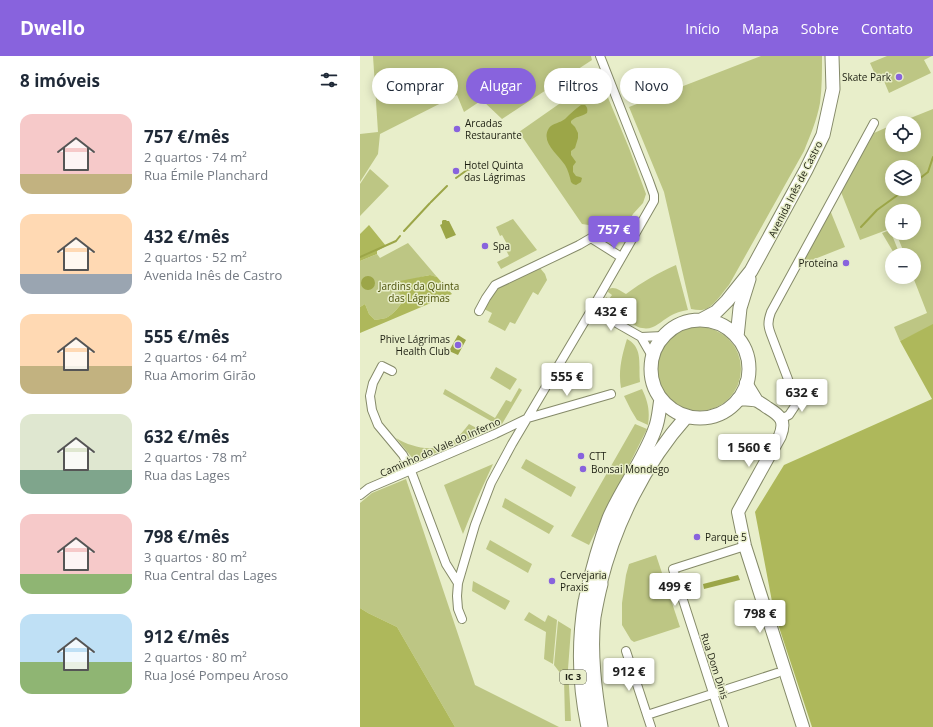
<!DOCTYPE html>
<html lang="pt">
<meta charset="utf-8">
<style>
:root{--surface:#fff;--page:#f6f6f7;--text:#1f2937;--muted:#747a83;--accent:#8863dd}
body{margin:0;font-family:"Open Sans",sans-serif;background:var(--page);color:var(--text);height:100vh;display:flex;flex-direction:column;font-size:15px;white-space:nowrap}
*{box-sizing:border-box;margin:0}
p{font-size:13px;color:var(--muted)}
.icon{flex:none;width:22px;height:22px;fill:none;stroke:currentColor;stroke-width:2;stroke-linecap:round;stroke-linejoin:round}
.map{position:relative;flex:1;overflow:hidden}
.panel{display:flex;flex-direction:column;background:var(--surface);width:360px}
.panel>*{flex:none}
.guide{position:absolute;left:12px;top:12px;width:380px;height:36px;display:flex;gap:8px}
.buttons{position:absolute;left:525px;top:60px;display:grid;gap:8px}
.buttons a{display:grid;place-items:center;width:36px;height:36px;border-radius:50%;background:var(--surface);box-shadow:0 2px 10px #0003;font-size:20px}
.price{position:absolute;translate:-50% -34px;padding:0 9px;border-radius:4px;background:#fff;color:#222;font-size:13px;line-height:26px;filter:drop-shadow(0 1px 2px #0008)}
.price::after{content:'';position:absolute;left:50%;top:24px;width:12px;height:9px;margin-left:-6px;background:inherit;clip-path:polygon(0 0,100% 0,50% 100%)}
.price.current{background:var(--accent);color:#fff}
ul{padding:0;list-style:none}
li{display:flex;align-items:center;gap:12px;height:100px;padding:0 20px}
li span{display:grid;place-items:center;flex:none;width:112px;height:80px;border-radius:12px;color:#555}
li>.icon{margin-inline-start:auto}
span .icon{width:48px;height:48px;fill:#fffc;stroke-width:1}
li b{font-size:17px}
h2{display:flex;justify-content:space-between;align-items:center;height:48px;padding:0 20px;font-size:17px}
.pill{padding:0 14px;border-radius:18px;background:var(--surface);box-shadow:0 2px 10px #0003;font-size:14px;line-height:36px}
.pill.current{background:var(--accent);color:#fff}
header{display:flex;align-items:center;gap:24px;box-sizing:border-box;height:56px;padding:0 20px;background:var(--accent);color:#fff}
header strong{font-size:19px}
nav{display:flex;gap:22px;margin-inline-start:auto;font-size:14px}
main{display:flex;flex:1;min-height:0}
.map>svg:first-child{display:block}
</style>
<header>
<strong>Dwello</strong>
<nav><a>Início</a><a>Mapa</a><a>Sobre</a><a>Contato</a></nav>
</header>
<main>
<section class="panel">
<h2>8 imóveis<svg class="icon" aria-label="filters" viewBox="0 0 24 24"><path d="M4 7h16M4 17h16"/><circle cx="9" cy="7" r="2"/><circle cx="15" cy="17" r="2"/></svg></h2>
<ul>
<li><span style="background:linear-gradient(#f6c9c9 75%,#c2b280 0)"><svg class="icon" aria-label="home" viewBox="0 0 24 24"><path d="M3 11l9-7 9 7M6 9v11h12V9"/></svg></span><div><b>757 €/mês</b><p>2 quartos · 74 m²</p><p>Rua Émile Planchard</p></div></li>
<li><span style="background:linear-gradient(#ffd9b3 75%,#9aa5b1 0)"><svg class="icon" aria-label="home" viewBox="0 0 24 24"><path d="M3 11l9-7 9 7M6 9v11h12V9"/></svg></span><div><b>432 €/mês</b><p>2 quartos · 52 m²</p><p>Avenida Inês de Castro</p></div></li>
<li><span style="background:linear-gradient(#ffd9b3 65%,#c2b280 0)"><svg class="icon" aria-label="home" viewBox="0 0 24 24"><path d="M3 11l9-7 9 7M6 9v11h12V9"/></svg></span><div><b>555 €/mês</b><p>2 quartos · 64 m²</p><p>Rua Amorim Girão</p></div></li>
<li><span style="background:linear-gradient(#dfe7d0 70%,#7fa58c 0)"><svg class="icon" aria-label="home" viewBox="0 0 24 24"><path d="M3 11l9-7 9 7M6 9v11h12V9"/></svg></span><div><b>632 €/mês</b><p>2 quartos · 78 m²</p><p>Rua das Lages</p></div></li>
<li><span style="background:linear-gradient(#f6c9c9 75%,#8fb573 0)"><svg class="icon" aria-label="home" viewBox="0 0 24 24"><path d="M3 11l9-7 9 7M6 9v11h12V9"/></svg></span><div><b>798 €/mês</b><p>3 quartos · 80 m²</p><p>Rua Central das Lages</p></div></li>
<li><span style="background:linear-gradient(#bfe0f5 60%,#8fb573 0)"><svg class="icon" aria-label="home" viewBox="0 0 24 24"><path d="M3 11l9-7 9 7M6 9v11h12V9"/></svg></span><div><b>912 €/mês</b><p>2 quartos · 80 m²</p><p>Rua José Pompeu Aroso</p></div></li>
</ul>
</section>
<div class="map">
<svg width="573" height="671" viewBox="0 0 573 671">
<rect width="100%" height="100%" fill="#e8eeca"/>
<path fill="#bdc684" fill-rule="evenodd" d="M13 0H231L232 4 142 63 122 44 104 56 97 39 20 78 18 98 0 126V78L18 76Z
M401 0H462C462 16 462 32 460 47 457 64 450 80 444 95L369 229C363 236 356 247 348 252 343 255 337 254 331 253L304 136 269 51Z
M527 0H572L564 4 571 17 529 37 524 25 519 27 510 7Z
M239 20 269 92 286 138 283 147 273 158 258 184 244 178 235 170 222 168 159 76Z
M573 53V269L540 285 534 271 567 257 553 221H554V199H545L536 177H554V155H532V172L500 184 481 136 514 77 532 69V89H554V67H538ZM532 111H554V133H532Z
M10 113 29 130 0 160V128Z
M470 154 485 191 442 208Z
M153 163 177 194 141 213 137 206 149 200 145 192 148 190 142 179 140 180 136 171Z
M530 174 540 199H535L522 177Z
M48 187 77 221 69 219 31 229 45 242C40 250 34 258 26 262 23 263 19 263 15 264L9 258 5 248 0 251V205L17 198 20 202Z
M316 209 328 254C321 255 315 257 310 260 298 267 293 276 278 271L244 252 243 248 246 241 249 243 252 239 248 236 249 233C255 230 260 235 266 238 282 226 298 217 316 209Z
M176 212H180L185 218 187 224 178 239 173 236 155 268 150 266 145 275 128 266 132 257 124 253 130 241 138 231Z
M297 313a42 42 0 1 1 84 0a42 42 0 1 1-84 0Z
M267 283C284 292 278 310 280 326L261 332C258 315 262 299 267 283Z
M136 311 157 323 150 334 130 322Z
M159 332 162 334 142 368 138 369 83 338 85 333 135 362 146 344 151 346Z
M282 333C288 346 290 354 288 369L277 364 271 354 264 340Z
M109 368 124 376 57 405 54 404 36 382C53 392 74 397 91 386 99 381 104 374 109 368Z
M275 368 287 373 229 489 211 480Z
M166 403 216 431 211 441 161 412Z
M133 408 117 443 103 478 84 429Z
M46 423 115 629 199 671H95L37 571 8 557 0 552V447L12 437Z
M145 442 194 470 189 478 142 451Z
M130 484 172 508 168 517 126 493Z
M296 499 320 571 274 586 271 584 262 569V547L266 519 269 508Z
M113 525 150 545 145 554 112 535Z
M169 556 185 566 188 559 197 564 193 608 184 603 186 576 164 564Z
M198 565 211 573 208 613 211 665H205L204 622 194 609Z"/>
<path fill="#aeb85b" d="M9 169 26 190 17 195V198L0 205V178Z
M70 219 77 221 92 238 0 277V251L5 248 9 258 15 264C19 263 23 263 26 262 34 258 40 250 45 242L31 230 40 225Z
M573 268V671H452L414 556 395 456 424 409 572 343 540 285Z
M0 552 8 557 37 571 95 671H0Z"/>
<path fill="#9ca648" d="M221 49H225C227 51 228 53 227 57 221 61 216 60 211 65V67L215 71 218 77V82L215 92 211 95V99L216 106 213 110V116L216 120 220 121 222 122 221 126 216 129 213 128 211 126C210 121 208 114 205 109 198 98 180 86 189 72 193 67 200 67 205 63 210 58 215 53 221 49Z
M83 164H86L87 165H89L96 179 86 183 80 169 82 168V165Z
M1 227a7 7 0 1 1 14 0a7 7 0 1 1-14 0Z
M98 279 106 284 98 299 89 295Z
M378 519 380 524 344 533 343 528Z"/>
<g fill="none" stroke-linecap="round" stroke-linejoin="round">
<path stroke="#9ca648" stroke-width="2" d="M109 114 112 112
M96 122 107 114
M554 127 568 116 573 101
M71 146 87 130
M501 171 517 154 546 133
M44 175 70 147
M0 201 36 185 40 180"/>
<defs>
<path id="street" d="M232 253 281 281 292 300
M119 255 126 242 135 229 219 189 231 182 261 201
M281 281 303 280
M32 315 22 310 13 327 10 340 12 354 18 369 43 399 51 415 86 508 98 527
M421 363 429 359 437 347 412 281C408 271 407 267 411 256L514 67
M0 439 9 432 135 378 168 362 251 338
M102 563 98 553 97 540 98 527 115 469 131 427 152 388 232 253 294 145V139L289 125 240 0
M266 595 291 671
M287 659 417 617
M364 671 313 513 385 490"/>
<path id="secondary" d="M386 327 397 345
M378 343C384 344 392 343 397 345 401 347 405 350 408 352 421 360 426 365 420 380L378 456 385 490 443 671"/>
<path id="primary" d="M341 264 356 256 367 245 391 215 446 114 463 79 473 33 472 0
M291 313a49 49 0 1 1 98 0a49 49 0 1 1-98 0Z
M377 281 380 252 389 223
M240 528C255 467 285 407 327 360
M226 541C232 514 239 488 249 462 262 432 284 404 295 373 299 363 299 353 301 343"/>
<path id="highway" d="M240 528C237 539 235 550 233 561 229 597 234 635 240 671
M226 545C219 587 220 629 229 671"/>
</defs>
<use href="#street" stroke="#858a69" stroke-width="10"/>
<use href="#secondary" stroke="#858a69" stroke-width="14"/>
<use href="#primary" stroke="#858a69" stroke-width="15"/>
<use href="#highway" stroke="#858a69" stroke-width="17"/>
<use href="#street" stroke="#fff" stroke-width="8"/>
<use href="#secondary" stroke="#fff" stroke-width="12"/>
<use href="#primary" stroke="#fff" stroke-width="13"/>
<use href="#highway" stroke="#fff" stroke-width="15"/>
</g>
<g fill="#8863dd" stroke="#e8eeca" stroke-width="1.5">
<circle cx="539" cy="21" r="4"/>
<circle cx="97" cy="73" r="4"/>
<circle cx="96" cy="115" r="4"/>
<circle cx="125" cy="190" r="4"/>
<circle cx="486" cy="207" r="4"/>
<circle cx="98" cy="289" r="4"/>
<circle cx="221" cy="400" r="4"/>
<circle cx="223" cy="413" r="4"/>
<circle cx="337" cy="481" r="4"/>
<circle cx="192" cy="525" r="4"/>
</g>
<g text-anchor="middle" stroke-width="3" stroke-linejoin="round" paint-order="stroke">
<rect fill="#e8eeca" stroke="#5a5d49" stroke-width="1" x="200" y="614" width="26" height="14" rx="3"/>
<g font-size="9" font-weight="bold" fill="#1d1f12">
<text x="213" y="624">IC 3</text>
</g>
<g font-size="10" fill="#1d1f12" stroke="#e8eeca" text-anchor="start">
<text x="531" y="25" text-anchor="end">Skate Park</text>
<text x="105" y="71">Arcadas<tspan x="105" dy="12">Restaurante</tspan></text>
<text x="104" y="113">Hotel Quinta<tspan x="104" dy="12">das Lágrimas</tspan></text>
<text x="133" y="194">Spa</text>
<text x="478" y="211" text-anchor="end">Proteína</text>
<text x="90" y="287" text-anchor="end">Phive Lágrimas<tspan x="90" dy="12">Health Club</tspan></text>
<text x="229" y="404">CTT</text>
<text x="231" y="417">Bonsai Mondego</text>
<text x="345" y="485">Parque 5</text>
<text x="200" y="523">Cervejaria<tspan x="200" dy="12">Praxis</tspan></text>
</g>
<g font-size="10" fill="#1d1f12" stroke="#e8eeca">
<text transform="translate(435 133) rotate(-63)" y="4">Avenida Inês de Castro</text>
<text transform="translate(80 391) rotate(-24)" y="4">Caminho do Vale do Inferno</text>
<text transform="translate(355 610) rotate(72)" y="4">Rua Dom Dinis</text>
</g>
<g font-size="10" fill="#4d530b" stroke="#e8eeca">
<text x="59" y="234">Jardins da Quinta<tspan x="59" dy="12">das Lágrimas</tspan></text>
</g>
</g>
</svg>
<div class="buttons">
<a><svg class="icon" aria-label="locate" viewBox="0 0 24 24"><circle cx="12" cy="12" r="6"/><path d="M12 2v4M12 18v4M2 12h4M18 12h4"/></svg></a>
<a><svg class="icon" aria-label="layers" viewBox="0 0 24 24"><path d="M12 4l9 5-9 5-9-5zM3 14l9 5 9-5"/></svg></a>
<a>+</a>
<a>−</a>
</div>
<b class="price current" style="left:254px;top:194px">757 €</b>
<b class="price" style="left:251px;top:276px">432 €</b>
<b class="price" style="left:207px;top:341px">555 €</b>
<b class="price" style="left:442px;top:357px">632 €</b>
<b class="price" style="left:389px;top:412px">1 560 €</b>
<b class="price" style="left:315px;top:551px">499 €</b>
<b class="price" style="left:400px;top:578px">798 €</b>
<b class="price" style="left:269px;top:636px">912 €</b>
<div class="guide">
<a class="pill">Comprar</a>
<a class="pill current">Alugar</a>
<a class="pill">Filtros</a>
<a class="pill">Novo</a>
</div>
</div>
</main>
